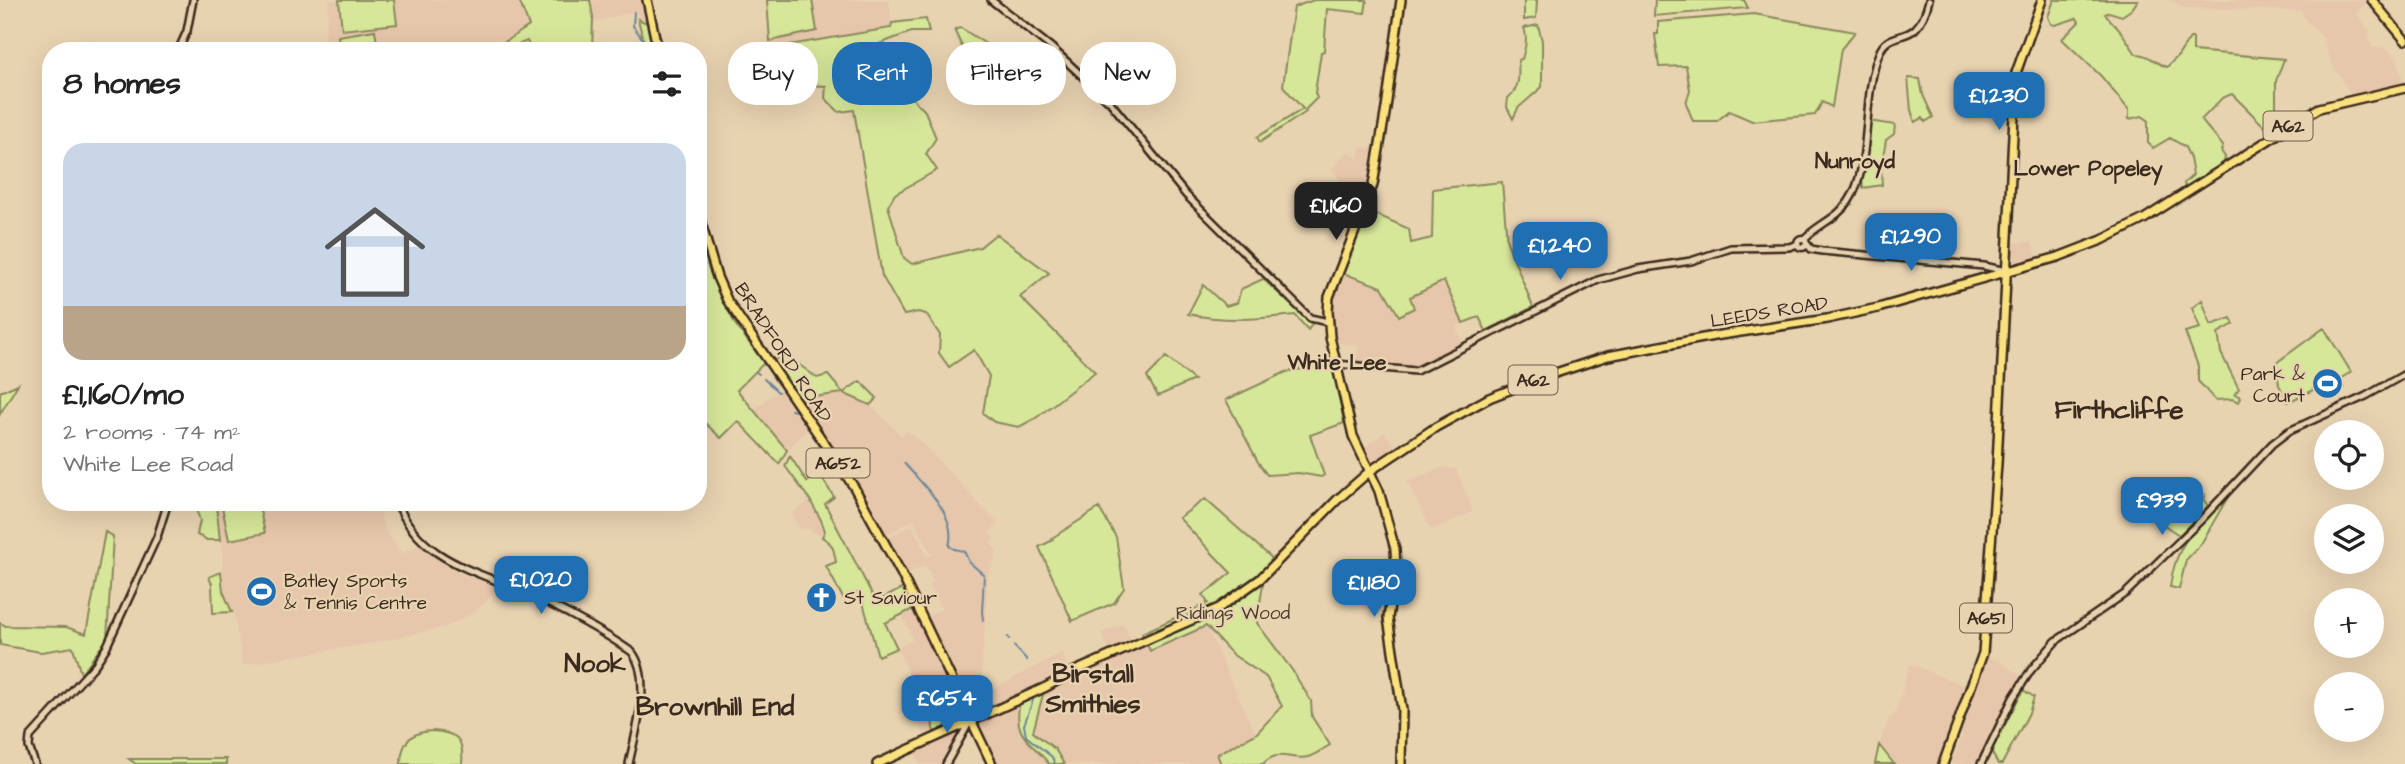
<!DOCTYPE html>
<meta charset="utf-8">
<style>
:root{--surface:#fff;--page:#f2f2f2;--text:#222;--muted:#767676;--accent:#1f6fb2}
body{margin:0;font-family:"Architects Daughter",sans-serif;background:var(--page);color:var(--text);height:100vh;display:flex;flex-direction:column;font-size:26px;white-space:nowrap}
*{box-sizing:border-box;margin:0}
p{font-size:23px;color:var(--muted)}
.icon{flex:none;width:38px;height:38px;fill:none;stroke:currentColor;stroke-width:2;stroke-linecap:round;stroke-linejoin:round}
.map{position:relative;flex:1;overflow:hidden}
.side{position:absolute;left:42px;top:42px;width:665px;height:469px;display:flex;flex-direction:column;background:var(--surface);border-radius:28px;box-shadow:0 7px 28px #0002}
.side>*{flex:none}
.banner{position:absolute;left:728px;top:42px;width:665px;height:63px;display:flex;gap:14px}
.tools{position:absolute;left:2314px;top:420px;display:grid;gap:14px}
.tools a{display:grid;place-items:center;width:70px;height:70px;border-radius:50%;background:var(--surface);box-shadow:0 7px 28px #0002;font-size:35px}
.price{position:absolute;translate:-50% -60px;padding:0 16px;border-radius:14px;background:var(--accent);color:#fff;font-size:23px;line-height:46px;filter:drop-shadow(0 2px 4px #0008)}
.price::after{content:'';position:absolute;left:50%;top:42px;width:21px;height:16px;margin-left:-10px;background:inherit;clip-path:polygon(0 0,100% 0,50% 100%)}
.price.on{background:#222;color:#fff}
ul{padding:0;list-style:none}
li{display:grid;align-content:center;gap:14px;height:371px;padding:0 21px}
li span{display:grid;place-items:center;height:217px;border-radius:21px;color:#555}
li>.icon{margin-inline-start:auto}
span .icon{width:126px;height:126px;fill:#fffc;stroke-width:1}
li b{font-size:30px}
h2{display:flex;justify-content:space-between;align-items:center;height:84px;padding:0 21px;font-size:30px}
.tag{padding:0 24px;border-radius:28px;background:var(--surface);box-shadow:0 7px 28px #0002;font-size:24px;line-height:63px}
.tag.on{background:var(--accent);color:#fff}
.map>svg:first-child{display:block}
</style>
<div class="map">
<svg width="2405" height="764" viewBox="0 0 2405 764">
<rect width="100%" height="100%" fill="#e8d3b1"/>
<filter id="ink" filterUnits="userSpaceOnUse"><feTurbulence type="fractalNoise" baseFrequency=".0143" numOctaves="2"/><feDisplacementMap in="SourceGraphic" scale="14" xChannelSelector="R" yChannelSelector="G"/><feConvolveMatrix kernelMatrix="1 2 1 2 8 2 1 2 1" color-interpolation-filters="sRGB"/></filter>
<g filter="url(#ink)">
<path fill="#e7c7ac" d="M329 0H519L530 26 491 51H323Z
M590 0H642L647 23 638 19 636 11 593 22Z
M767 0H889L892 28 770 48Z
M2170 0H2370L2356 13 2369 31 2371 48H2386L2397 58 2405 88 2354 100 2331 62 2321 35 2307 22 2301 11 2183 8Z
M1361 147 1377 148 1364 197 1345 186 1331 169 1348 151 1358 158Z
M2012 242H2032L2038 260 2021 265 2014 262 2011 258Z
M1342 273 1409 297 1444 281 1463 323 1456 327 1463 343 1419 366 1392 368 1356 362 1358 346 1336 343 1331 322 1334 299Z
M781 388 810 427 787 450 754 409Z
M843 393 870 405 901 435 907 430 922 443 998 524 989 533 994 539 990 543 998 551 988 576 981 687 995 688 1062 652 1069 670 978 715 969 710 925 617 942 609 929 584 933 582 925 566 905 574 887 538 912 525 927 556 932 555 913 520 884 536 798 399Z
M1385 432 1395 446 1371 467 1362 449Z
M1443 467 1456 469 1473 512 1431 530 1407 481Z
M810 500 821 520 825 532 822 537 808 528 800 529 791 514Z
M216 502H376L386 532 402 553 417 547 421 543 443 563 459 573 496 586 494 592 484 604 474 612 446 627 378 642 243 665 234 615 223 591 222 544 220 540Z
M913 609 950 687 942 693 932 716 934 732 925 736 914 706 920 701 897 648 913 640 902 615Z
M1123 624 1132 641 1109 651 1101 633Z
M1206 626 1256 734 1217 753 1221 764H1064L1055 749 1033 732 1043 694 1089 669 1147 644 1150 651Z
M1987 657 1998 660 2022 677 1978 764H1950L1963 736 1958 733Z
M1910 664 1969 687 1939 764H1896L1879 745 1889 718 1895 714Z
M1020 701 1017 717 1049 764H996L975 722Z
M960 731 943 764H920L914 752Z"/>
<path fill="#d7e79a" stroke="#89885c" stroke-width="2" d="M339 0H394L397 24 342 30Z
M519 0H590L593 17 592 51H532L527 41 503 51H491L529 26Z
M767 0H812L817 31 770 41Z
M1314 0H1367L1365 13 1327 9 1324 51 1321 52 1315 93 1317 98 1305 110 1306 112 1260 142 1257 137 1303 109 1283 86 1294 7Z
M1524 0H1537L1536 18 1524 20Z
M1655 0H1744L1748 8 1654 16Z
M2054 0H2138L2132 9 2122 16 2109 12 2105 14 2122 33 2136 54C2149 54 2155 63 2167 67L2178 56 2190 38H2193V51L2284 59 2276 81V123L2267 129 2232 94 2222 98 2201 120 2223 146 2221 151 2225 157 2224 162 2189 188 2185 187 2184 183 2193 175 2190 158 2185 147 2170 138 2153 148 2148 143V120L2142 116 2129 119V110L2101 76 2062 39 2079 22 2077 18 2055 25 2051 24 2048 17Z
M1754 14 1855 32 1841 49 1832 107 1822 102 1815 115 1752 121 1729 111 1717 121H1693L1686 103 1690 90 1686 66 1659 67 1655 34H1658V22Z
M638 19 647 23 653 51H646Z
M926 19 929 32H911L868 48 859 71 899 85 925 111 936 138 926 154 937 170 895 194 888 206 904 258 912 264 980 247 996 234 1049 273 1020 297 1095 372 1036 418 1019 427 994 422 983 413 989 376 974 350 949 367 939 353 940 335 926 314 918 312 904 315 882 276 854 110 839 112 825 98 826 86 791 84 789 45 891 28 892 23Z
M1538 25 1542 41V87L1518 108 1513 119 1507 107 1508 98C1520 88 1519 76 1518 60L1522 59C1525 49 1528 38 1524 28Z
M961 28 989 46 969 61 955 32 956 29Z
M375 30 378 51H340L338 36Z
M1908 78 1920 79 1923 95 1933 117 1925 122 1923 118 1915 122 1911 110Z
M1868 121 1895 125 1894 134 1886 140 1881 169 1882 185 1863 188 1862 180Z
M1502 182 1507 242 1533 307 1486 331 1479 317 1463 323 1444 281 1410 297 1414 308 1399 316 1382 287 1342 273 1366 213 1371 212 1409 229 1411 243 1432 238 1433 189Z
M698 229 709 270 735 324 764 363 737 390 787 450 779 464 738 421 721 438 705 423 698 427Z
M1263 279 1312 324 1308 330 1295 315C1259 319 1223 322 1188 314L1203 285 1226 306 1237 303 1241 289Z
M2202 300 2211 325 2231 318 2234 324 2218 333 2221 353 2239 389 2235 394 2241 397 2239 402 2232 399 2215 400 2198 381V366L2185 332 2200 328 2192 308Z
M2324 328 2351 372 2338 380 2344 388 2326 399 2317 386 2313 388V390L2288 402 2279 385 2276 363Z
M785 354 817 378 828 375 843 393 860 381 877 398 870 405 843 393 798 399 773 361Z
M1166 357 1194 380 1158 396 1147 377Z
M1313 367 1330 369 1336 375 1344 423 1310 435 1324 475 1321 477 1299 473 1267 475 1258 462 1226 400 1286 372Z
M18 384 0 414V392Z
M790 456 807 482 819 474 834 497 825 504 876 602 903 588 913 609 885 623 897 648 878 656 860 592 843 598 826 566 836 562C834 550 833 543 822 537L825 531 821 520 810 500 785 466Z
M2190 483 2205 495 2203 499 2208 506 2179 535 2155 519 2154 512Z
M2229 495 2201 544 2186 560 2179 589 2170 587C2176 540 2197 526 2229 495Z
M1205 499 1274 560 1265 570 1257 623 1292 670 1311 701 1312 717 1330 745C1323 749 1315 755 1308 757 1291 761 1277 748 1263 764H1221L1217 754 1256 734 1282 706 1266 677 1232 654 1206 626 1150 651 1142 633 1208 603 1203 595 1231 573 1179 518Z
M193 502H216L220 540H207L197 535 200 520Z
M221 502H258L265 533 229 540Z
M1099 508 1116 537 1124 588 1114 603 1072 621 1039 547 1053 540 1052 538Z
M105 532 113 536 107 639 81 674 73 647 41 652 0 645V623L6 626 66 627 86 634Z
M221 572 223 591 232 612 213 613 212 584 209 577Z
M950 687 963 714 961 721 934 732C929 715 937 698 950 687Z
M2023 690 2034 697 2029 713 2002 764H1998L1991 751Z
M1043 694 1033 732 1055 749 1064 764H1049C1031 740 1012 738 1020 701Z
M433 731C458 733 464 739 462 764H401C401 742 411 731 433 731Z
M1879 745 1894 764H1875Z
M129 759H226V764H136Z"/>
<g fill="none" stroke-linecap="round" stroke-linejoin="round">
<path stroke="#6b8798" stroke-width="2" d="M634 12 633 26 645 42 647 51
M756 372 759 374
M764 379 778 392
M791 410 796 411
M904 463C923 486 958 514 949 546L954 549 964 551 969 562 984 575 982 612 983 620
M1008 637 1009 639
M1014 646 1027 660
M1034 697 1024 725 1026 736 1052 757 1055 764"/>
<defs>
<path id="minor" d="M991 0 1052 48 1110 102 1186 195 1310 318 1328 322
M178 51 187 31 193 0
M1797.5 243a4.5 4.5 0 1 1 9 0a4.5 4.5 0 1 1-9 0Z
M1804 239C1817 225 1838 218 1849 201 1873 165 1861 95 1880 51 1888 34 1904 39 1915 29 1922 22 1927 9 1929 0
M1807 244 1811 249 1822 251 1984 266 2006 271
M1336 364 1416 371 1598 280 1638 269 1691 261 1731 248 1789 247 1798 244
M397 502C419 560 474 570 524 592 561 609 599 629 632 652 653 679 635 733 629 764
M35 764 29 747 30 737 95 665 106 648 157 537 168 502
M946 764 969 723
M1981 764 2013 698 2031 670 2056 641 2126 593 2201 520 2272 444 2289 431 2366 396 2405 374"/>
<path id="major" d="M647 0 658 51
M1401 0 1386 108 1373 185 1329 297 1328 311 1330 337 1353 436 1379 491 1395 549 1396 567 1388 618 1402 710 1401 764
M2372 0 2405 40
M698 213 717 277 727 300 854 487 901 573 992 764
M877 764 1046 687 1073 672 1219 608 1260 579 1337 500 1370 471 1436 427 1489 398 1540 378 1608 356 1714 336 1827 319 1878 308 2058 257 2102 240 2144 219 2319 108 2405 88
M1943 764 1983 653 1997 464 2016 73 2042 0"/>
</defs>
<use href="#minor" stroke="#3b2a1e" stroke-width="10"/>
<use href="#major" stroke="#3b2a1e" stroke-width="12"/>
<use href="#minor" stroke="#e8d3b1" stroke-width="5"/>
<use href="#major" stroke="#fae180" stroke-width="7"/>
</g>
</g>
<defs>
<symbol id="stadium-disc" viewBox="-11 -11 22 22"><circle r="9.5" fill="#1f6fb2" stroke="#e8d3b1"/><path d="M0-5a6.5 5 0 1 0 0 10a6.5 5 0 1 0 0-10ZM-3.5-1.8h7v3.6h-7Z" fill="#fff"/></symbol>
<symbol id="church-disc" viewBox="-11 -11 22 22"><circle r="9.5" fill="#1f6fb2" stroke="#e8d3b1"/><path d="M-1.2-6h2.4v3.5h3.3v2.4h-3.3V6h-2.4V-.1h-3.3v-2.4h3.3Z" fill="#fff"/></symbol>
</defs>
<g fill-rule="evenodd">
<use href="#stadium-disc" x="2310" y="366" width="35" height="35"/>
<use href="#stadium-disc" x="244" y="574" width="35" height="35"/>
<use href="#church-disc" x="804" y="580" width="35" height="35"/>
</g>
<g text-anchor="middle" stroke-width="5" stroke-linejoin="round" paint-order="stroke">
<g fill="#e8d3b1" stroke="#6f5d4a" stroke-width="2">
<rect x="2263.5" y="111.5" width="49" height="29" rx="5"/>
<rect x="1508.5" y="365.5" width="49" height="29" rx="5"/>
<rect x="806.5" y="448.5" width="63" height="29" rx="5"/>
<rect x="1960" y="603.5" width="52" height="29" rx="5"/>
</g>
<g font-size="18" font-weight="bold" fill="#3b2a1e">
<text x="2288" y="132">A62</text>
<text x="1533" y="386">A62</text>
<text x="838" y="469">A652</text>
<text x="1986" y="624">A651</text>
</g>
<g font-size="19" fill="#3b2a1e" stroke="#e8d3b1">
<text transform="translate(1769 311) rotate(-9)" y="7">LEEDS ROAD</text>
<text transform="translate(784 352) rotate(57)" y="7">BRADFORD ROAD</text>
</g>
<g font-size="19" fill="#3b2a1e" stroke="#e8d3b1" text-anchor="start">
<text x="2305" y="380" text-anchor="end">Park &amp;<tspan x="2305" dy="22">Court</tspan></text>
<text x="284" y="587">Batley Sports<tspan x="284" dy="22">&amp; Tennis Centre</tspan></text>
<text x="844" y="604">St Saviour</text>
</g>
<g font-size="19" fill="#4b3d2a" stroke="#e8d3b1">
<text x="1233" y="619">Ridings Wood</text>
</g>
<g font-size="21" font-weight="bold" fill="#3b2a1e" stroke="#e8d3b1">
<text x="1855" y="168">Nunroyd</text>
<text x="2088" y="175">Lower Popeley</text>
<text x="1337" y="369">White Lee</text>
</g>
<g font-size="26" font-weight="bold" fill="#3b2a1e" stroke="#e8d3b1">
<text x="2119" y="418">Firthcliffe</text>
<text x="595" y="672">Nook</text>
<text x="1093" y="682">Birstall<tspan x="1093" dy="30">Smithies</tspan></text>
<text x="715" y="715">Brownhill End</text>
</g>
</g>
</svg>
<div class="tools">
<a><svg class="icon" aria-label="locate" viewBox="0 0 24 24"><circle cx="12" cy="12" r="6"/><path d="M12 2v4M12 18v4M2 12h4M18 12h4"/></svg></a>
<a><svg class="icon" aria-label="layers" viewBox="0 0 24 24"><path d="M12 4l9 5-9 5-9-5zM3 14l9 5 9-5"/></svg></a>
<a>+</a>
<a>−</a>
</div>
<b class="price" style="left:1999px;top:132px">£1,230</b>
<b class="price on" style="left:1336px;top:242px">£1,160</b>
<b class="price" style="left:1911px;top:273px">£1,290</b>
<b class="price" style="left:1560px;top:282px">£1,240</b>
<b class="price" style="left:2162px;top:537px">£939</b>
<b class="price" style="left:541px;top:616px">£1,020</b>
<b class="price" style="left:1374px;top:619px">£1,180</b>
<b class="price" style="left:947px;top:735px">£654</b>
<div class="banner">
<a class="tag">Buy</a>
<a class="tag on">Rent</a>
<a class="tag">Filters</a>
<a class="tag">New</a>
</div>
<section class="side">
<h2>8 homes<svg class="icon" aria-label="filters" viewBox="0 0 24 24"><path d="M4 7h16M4 17h16"/><circle cx="9" cy="7" r="2"/><circle cx="15" cy="17" r="2"/></svg></h2>
<ul>
<li><span style="background:linear-gradient(#c9d6e8 75%,#b9a48a 0)"><svg class="icon" aria-label="home" viewBox="0 0 24 24"><path d="M3 11l9-7 9 7M6 9v11h12V9"/></svg></span><div><b>£1,160/mo</b><p>2 rooms · 74 m²</p><p>White Lee Road</p></div></li>
</ul>
</section>
</div>
